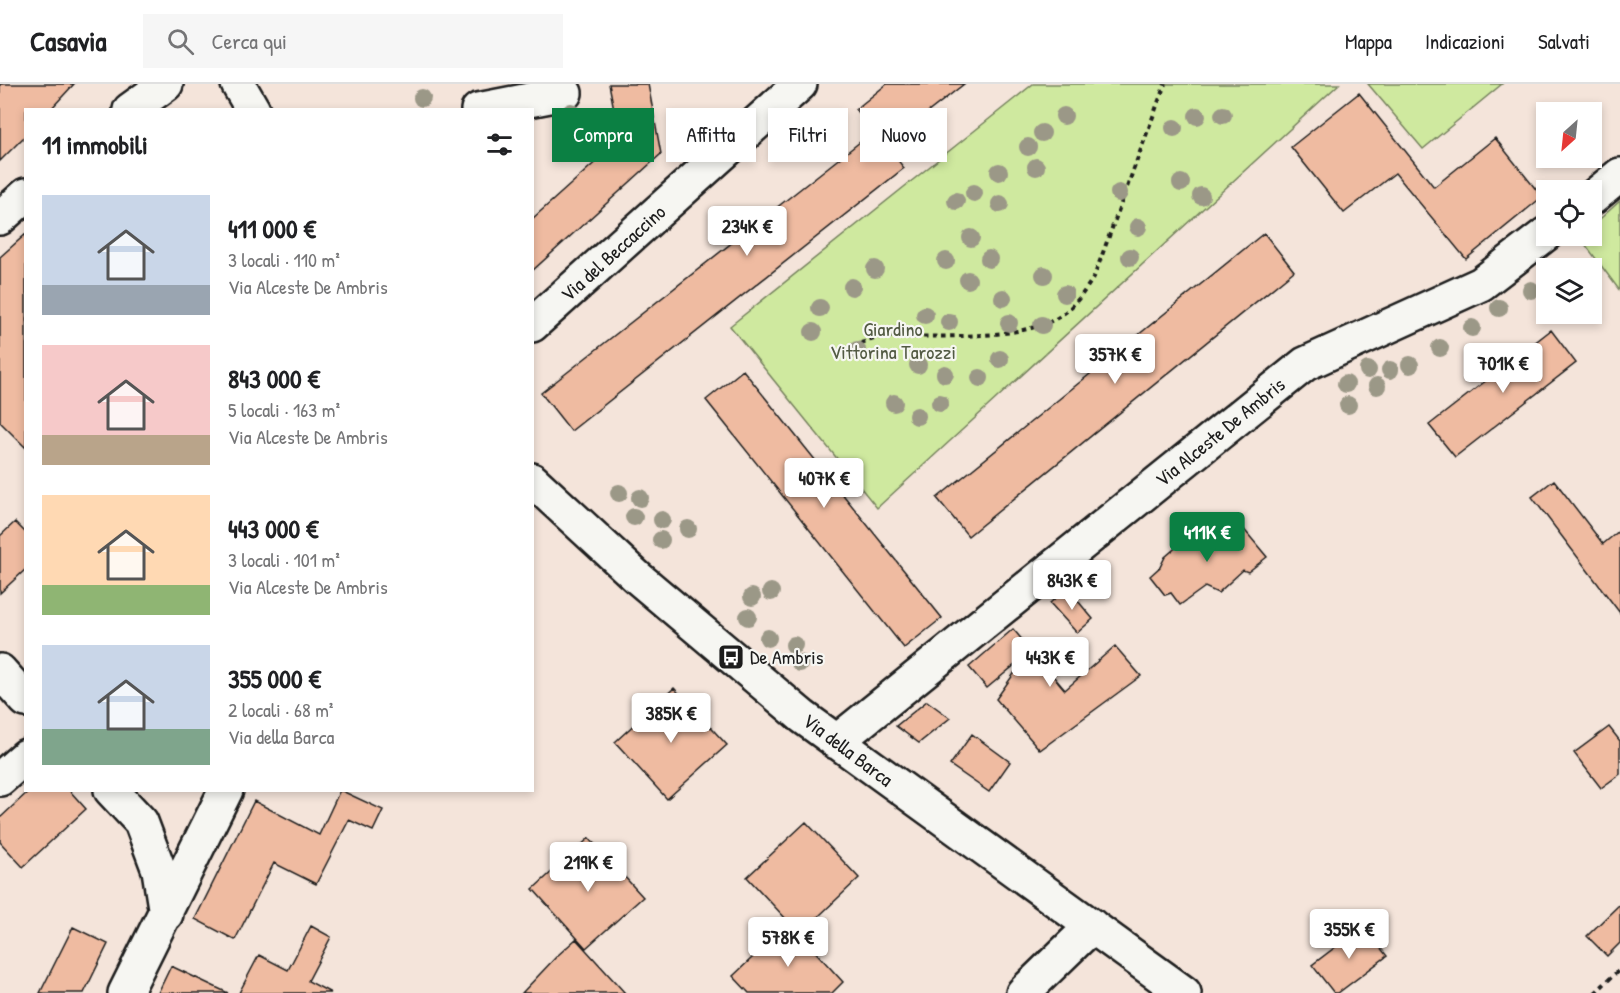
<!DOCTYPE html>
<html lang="it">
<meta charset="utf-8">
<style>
:root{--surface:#fff;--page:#f6f6f6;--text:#202124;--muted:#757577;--line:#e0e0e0;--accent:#0b8043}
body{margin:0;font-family:"Patrick Hand",sans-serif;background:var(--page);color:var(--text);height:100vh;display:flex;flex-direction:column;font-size:22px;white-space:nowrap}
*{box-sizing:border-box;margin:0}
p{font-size:20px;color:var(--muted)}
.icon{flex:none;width:33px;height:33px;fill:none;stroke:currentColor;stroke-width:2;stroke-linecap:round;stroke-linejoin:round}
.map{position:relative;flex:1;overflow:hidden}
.side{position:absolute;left:24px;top:24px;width:510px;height:684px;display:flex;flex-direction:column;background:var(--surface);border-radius:0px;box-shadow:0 3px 9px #0003}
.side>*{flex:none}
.hud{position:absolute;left:552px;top:24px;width:570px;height:54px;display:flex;gap:12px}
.needle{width:39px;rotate:207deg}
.buttons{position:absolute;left:1536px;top:18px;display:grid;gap:12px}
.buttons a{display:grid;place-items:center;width:66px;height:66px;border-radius:0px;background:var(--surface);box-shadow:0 3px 9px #0003;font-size:30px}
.price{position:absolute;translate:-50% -51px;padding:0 14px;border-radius:6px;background:#fff;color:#222;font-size:20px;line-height:39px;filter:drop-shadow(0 2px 3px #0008)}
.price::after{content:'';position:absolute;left:50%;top:36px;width:18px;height:14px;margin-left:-9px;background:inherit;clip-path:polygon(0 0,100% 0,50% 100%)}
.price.selected{background:var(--accent);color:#fff}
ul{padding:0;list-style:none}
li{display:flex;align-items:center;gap:18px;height:150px;padding:0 18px}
li span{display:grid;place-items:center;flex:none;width:168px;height:120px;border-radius:0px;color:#555}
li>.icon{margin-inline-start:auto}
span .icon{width:72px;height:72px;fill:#fffc;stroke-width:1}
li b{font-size:26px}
h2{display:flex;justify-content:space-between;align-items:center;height:72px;padding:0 18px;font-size:26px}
.tag{padding:0 21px;border-radius:0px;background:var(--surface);box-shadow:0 3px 9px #0003;font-size:21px;line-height:54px}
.tag.selected{background:var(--accent);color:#fff}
header{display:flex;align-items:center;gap:36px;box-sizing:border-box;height:84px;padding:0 30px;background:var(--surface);border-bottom:2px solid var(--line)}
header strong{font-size:28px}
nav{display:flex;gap:33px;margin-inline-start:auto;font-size:21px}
.search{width:420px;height:54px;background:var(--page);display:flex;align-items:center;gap:15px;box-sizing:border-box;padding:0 21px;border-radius:0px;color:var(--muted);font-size:22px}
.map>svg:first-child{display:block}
</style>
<header>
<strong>Casavia</strong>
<div class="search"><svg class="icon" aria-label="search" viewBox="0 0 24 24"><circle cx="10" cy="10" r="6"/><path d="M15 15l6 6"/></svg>Cerca qui</div>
<nav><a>Mappa</a><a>Indicazioni</a><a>Salvati</a></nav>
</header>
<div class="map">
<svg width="1620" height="909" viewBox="0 0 1620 909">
<rect width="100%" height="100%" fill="#f4e4da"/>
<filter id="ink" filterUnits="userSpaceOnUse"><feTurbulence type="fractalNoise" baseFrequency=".0167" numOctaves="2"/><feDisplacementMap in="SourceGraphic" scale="12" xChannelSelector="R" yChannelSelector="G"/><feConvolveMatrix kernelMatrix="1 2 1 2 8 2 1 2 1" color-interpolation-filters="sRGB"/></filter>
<g filter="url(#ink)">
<path fill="#cfe99f" stroke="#76825e" stroke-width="1.5" d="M1033 0H1339L877 424 730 242Z
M1368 0H1502L1423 65Z
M1620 117V207L1579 152H1592V142Z"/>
<path fill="#efbba1" stroke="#1c1c1c" stroke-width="1.5" d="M0 0H74L50 26H26V51L0 77Z
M609 0H648L661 70 532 187V135L620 56Z
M887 0H964L886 61 904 84 571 347 541 309 874 47 856 25Z
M1359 9 1434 103 1495 54 1542 113 1466 175 1395 89 1344 129 1291 63Z
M1264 149 1294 187 968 452 937 414Z
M26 150V364L0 338V173Z
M1551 246 1576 279 1455 373 1429 341Z
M743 286 942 534 904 564 706 316Z
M1554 396 1603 460 1620 446V529L1532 413Z
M15 438 26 449V485L0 509V452Z
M1233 440 1238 444 1242 443 1267 473 1248 488 1243 486 1218 509 1205 503 1180 521 1171 509 1165 511 1150 492 1160 483 1165 473 1186 455 1209 447 1222 449Z
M1067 504 1093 535 1077 549 1050 519Z
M1013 545 1065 606 1115 562 1141 592 1040 666 996 615 1028 570 987 604 969 583Z
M674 604 727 661 667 715 615 658Z
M927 617 950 634 919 659 896 642Z
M1609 643 1620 657V690L1601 704 1574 669Z
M972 650 1010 678 989 708 950 681Z
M30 706H69L86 725 23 783 0 758V734Z
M340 706 383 726 373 747 349 736 316 800 274 779 235 856 195 835 254 717 319 751Z
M806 738 859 794 800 850 747 793Z
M589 754 643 813 586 864 533 805Z
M1620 820V859L1607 872 1587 852Z
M789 839 843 898 832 909H749L733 892Z
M311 842 331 853 308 897 331 909H239L259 871 288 886Z
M1363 842 1387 872 1338 909H1334L1312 881Z
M73 843 108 860 84 909H40Z
M576 855 625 909H522L557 872Z
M171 882 228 909H158Z"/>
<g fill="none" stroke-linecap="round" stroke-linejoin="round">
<defs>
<path id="minor" d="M238 0 253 26
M130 26 166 0
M478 26 565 9
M1592 114 1620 91
M0 134 26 111
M532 241 800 0
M532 396 637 493 803 633 1184 909
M0 587 26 616
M836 658 1305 280 1481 200 1546 150
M0 695 26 672
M111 706 141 738 159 786 166 830
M125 909 226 706
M1023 909 1092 842"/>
</defs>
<use href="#minor" stroke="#1c1c1c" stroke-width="38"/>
<path stroke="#1c1c1c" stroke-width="4" stroke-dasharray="4.5 4.5" stroke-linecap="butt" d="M861 259 881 253C928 251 1023 258 1060 232 1075 222 1084 208 1094 193L1165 0
M1595 909 1620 885"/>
<use href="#minor" stroke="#f6f6f2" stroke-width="33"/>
</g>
<g fill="#9b9887">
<circle cx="422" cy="14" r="9"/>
<circle cx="571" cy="28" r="9"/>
<circle cx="1223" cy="31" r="9"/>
<circle cx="1064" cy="32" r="9"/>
<circle cx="1197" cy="32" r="9"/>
<circle cx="1174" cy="44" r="9"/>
<circle cx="1042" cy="49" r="9"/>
<circle cx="1028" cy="63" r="9"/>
<circle cx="1036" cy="83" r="9"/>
<circle cx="999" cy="88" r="9"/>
<circle cx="1181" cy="99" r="9"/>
<circle cx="974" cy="109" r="9"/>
<circle cx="1119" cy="109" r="9"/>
<circle cx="1201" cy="112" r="9"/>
<circle cx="956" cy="117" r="9"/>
<circle cx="1000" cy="120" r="9"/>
<circle cx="1138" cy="143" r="9"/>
<circle cx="971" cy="154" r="9"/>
<circle cx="1130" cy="173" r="9"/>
<circle cx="989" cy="175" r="9"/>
<circle cx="946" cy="177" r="9"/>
<circle cx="875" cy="185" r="9"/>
<circle cx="1044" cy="191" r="9"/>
<circle cx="968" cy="196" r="9"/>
<circle cx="852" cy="203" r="9"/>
<circle cx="1531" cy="206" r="9"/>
<circle cx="1065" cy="210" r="9"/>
<circle cx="1003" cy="214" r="9"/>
<circle cx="820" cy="224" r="9"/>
<circle cx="1499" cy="224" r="9"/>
<circle cx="925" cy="231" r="9"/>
<circle cx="949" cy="238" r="9"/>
<circle cx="1009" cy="239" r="9"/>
<circle cx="1042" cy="241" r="9"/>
<circle cx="1472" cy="244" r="9"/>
<circle cx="813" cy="248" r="9"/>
<circle cx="1440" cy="264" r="9"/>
<circle cx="857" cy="266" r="9"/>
<circle cx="1000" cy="275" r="9"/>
<circle cx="918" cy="281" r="9"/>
<circle cx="1410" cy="281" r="9"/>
<circle cx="1368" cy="286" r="9"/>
<circle cx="1390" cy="286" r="9"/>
<circle cx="945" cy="290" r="9"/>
<circle cx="980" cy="294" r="9"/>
<circle cx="1346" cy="300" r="9"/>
<circle cx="1377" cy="302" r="9"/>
<circle cx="894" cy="319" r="9"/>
<circle cx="940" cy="319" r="9"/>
<circle cx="1348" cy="321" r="9"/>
<circle cx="917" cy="332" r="9"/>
<circle cx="619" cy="409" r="9"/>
<circle cx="640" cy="414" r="9"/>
<circle cx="634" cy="433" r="9"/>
<circle cx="662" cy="436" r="9"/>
<circle cx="688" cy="445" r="9"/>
<circle cx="661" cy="456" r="9"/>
<circle cx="771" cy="508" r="9"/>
<circle cx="752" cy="513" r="9"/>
<circle cx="748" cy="533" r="9"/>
<circle cx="768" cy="554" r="9"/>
<circle cx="794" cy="561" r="9"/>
<circle cx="800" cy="579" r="9"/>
</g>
</g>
<defs>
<symbol id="bus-square" viewBox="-11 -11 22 22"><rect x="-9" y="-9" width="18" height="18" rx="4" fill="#1c1c1c" stroke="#f6f6f2"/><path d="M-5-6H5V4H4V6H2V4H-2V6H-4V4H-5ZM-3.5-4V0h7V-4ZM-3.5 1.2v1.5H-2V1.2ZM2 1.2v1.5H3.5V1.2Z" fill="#fff"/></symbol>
</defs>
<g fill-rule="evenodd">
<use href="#bus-square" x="716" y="558" width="30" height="30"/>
</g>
<g text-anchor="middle" stroke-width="4.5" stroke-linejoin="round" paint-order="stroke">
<g font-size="20" fill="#1c1c1c" stroke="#f6f6f2">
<text transform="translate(613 169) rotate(-42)" y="7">Via del Beccaccino</text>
<text transform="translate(1220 348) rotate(-39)" y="7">Via Alceste De Ambris</text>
<text transform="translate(848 666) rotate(37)" y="7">Via della Barca</text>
</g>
<g font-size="20" fill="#525a43" stroke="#f6f6f2">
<text x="893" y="252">Giardino<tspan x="893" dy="23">Vittorina Tarozzi</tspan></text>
</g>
<g font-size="20" fill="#1c1c1c" stroke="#f6f6f2" text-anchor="start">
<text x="750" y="580">De Ambris</text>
</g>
</g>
</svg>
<div class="buttons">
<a><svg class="needle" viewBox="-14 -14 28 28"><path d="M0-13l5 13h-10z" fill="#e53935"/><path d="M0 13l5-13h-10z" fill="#757577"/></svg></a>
<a><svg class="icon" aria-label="locate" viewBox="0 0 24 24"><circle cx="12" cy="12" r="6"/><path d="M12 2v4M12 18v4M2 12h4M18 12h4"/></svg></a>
<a><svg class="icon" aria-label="layers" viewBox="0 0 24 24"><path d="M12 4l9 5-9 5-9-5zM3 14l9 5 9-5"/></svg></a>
</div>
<b class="price" style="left:747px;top:173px">234K €</b>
<b class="price" style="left:1115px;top:301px">357K €</b>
<b class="price" style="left:1503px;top:310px">701K €</b>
<b class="price" style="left:824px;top:425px">407K €</b>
<b class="price selected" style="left:1207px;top:479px">411K €</b>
<b class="price" style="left:1072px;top:527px">843K €</b>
<b class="price" style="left:1050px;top:604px">443K €</b>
<b class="price" style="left:671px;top:660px">385K €</b>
<b class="price" style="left:588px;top:809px">219K €</b>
<b class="price" style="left:1349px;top:876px">355K €</b>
<b class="price" style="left:788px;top:884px">578K €</b>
<div class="hud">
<a class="tag selected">Compra</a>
<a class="tag">Affitta</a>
<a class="tag">Filtri</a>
<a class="tag">Nuovo</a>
</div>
<section class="side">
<h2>11 immobili<svg class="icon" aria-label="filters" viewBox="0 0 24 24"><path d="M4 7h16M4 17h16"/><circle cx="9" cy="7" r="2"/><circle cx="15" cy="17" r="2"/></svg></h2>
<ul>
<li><span style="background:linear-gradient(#c9d6e8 75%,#9aa5b1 0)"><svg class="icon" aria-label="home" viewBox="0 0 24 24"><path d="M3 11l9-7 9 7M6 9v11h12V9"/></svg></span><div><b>411 000 €</b><p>3 locali · 110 m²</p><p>Via Alceste De Ambris</p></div></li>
<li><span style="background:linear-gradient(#f6c9c9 75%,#b9a48a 0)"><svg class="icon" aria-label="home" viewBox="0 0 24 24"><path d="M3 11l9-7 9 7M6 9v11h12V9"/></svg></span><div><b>843 000 €</b><p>5 locali · 163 m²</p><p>Via Alceste De Ambris</p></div></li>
<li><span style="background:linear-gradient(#ffd9b3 75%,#8fb573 0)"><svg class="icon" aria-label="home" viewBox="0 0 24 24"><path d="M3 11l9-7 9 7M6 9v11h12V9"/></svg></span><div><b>443 000 €</b><p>3 locali · 101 m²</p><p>Via Alceste De Ambris</p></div></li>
<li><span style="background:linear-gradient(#c9d6e8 70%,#7fa58c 0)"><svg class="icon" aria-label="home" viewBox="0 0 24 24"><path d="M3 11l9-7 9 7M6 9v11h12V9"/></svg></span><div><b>355 000 €</b><p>2 locali · 68 m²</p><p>Via della Barca</p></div></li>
</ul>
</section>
</div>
